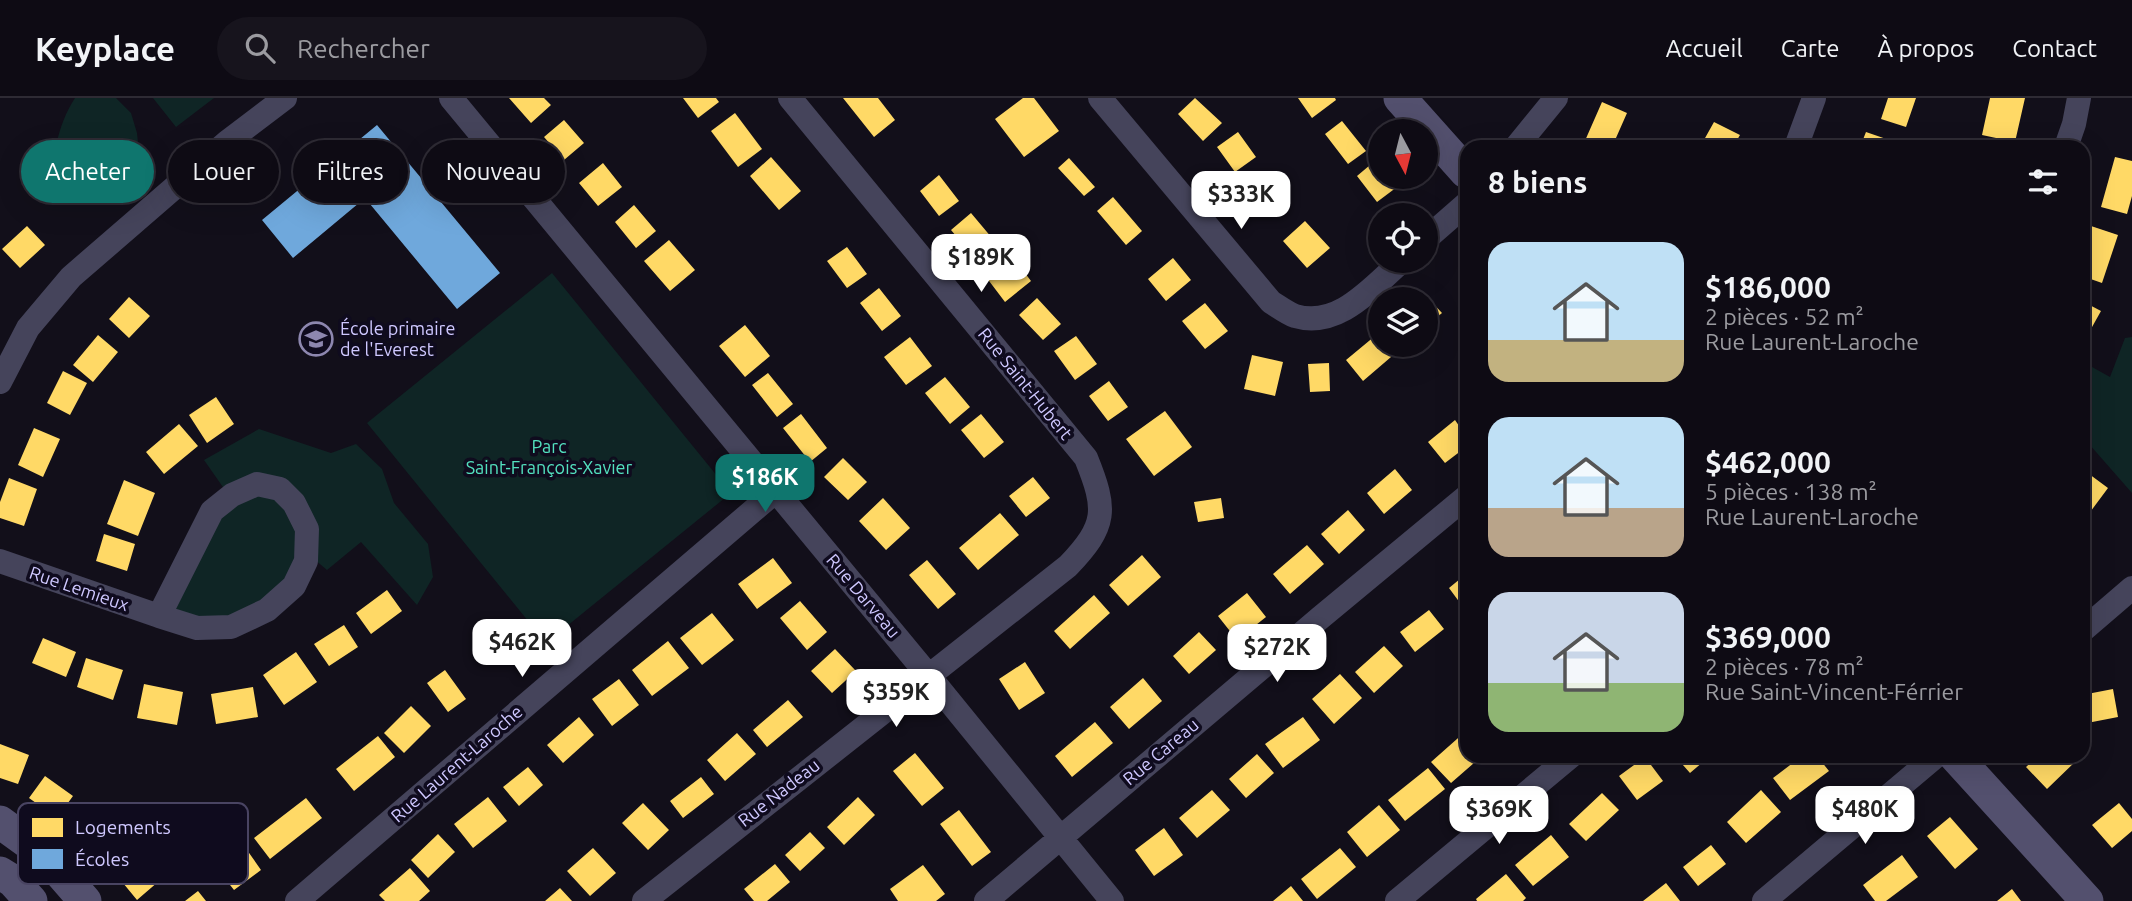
<!DOCTYPE html>
<html lang="fr">
<meta charset="utf-8">
<style>
:root{--surface:#0e0b14;--page:#17141d;--text:#f1f3f6;--muted:#9b9ba0;--line:#2e2b34;--accent:#0f766e}
body{margin:0;font-family:Ubuntu,sans-serif;background:var(--page);color:var(--text);height:100vh;display:flex;flex-direction:column;font-size:26px;white-space:nowrap}
*{box-sizing:border-box;margin:0}
p{font-size:23px;color:var(--muted)}
.icon{flex:none;width:38px;height:38px;fill:none;stroke:currentColor;stroke-width:2;stroke-linecap:round;stroke-linejoin:round}
.map{position:relative;flex:1;overflow:hidden}
.sheet{position:absolute;left:1460px;top:42px;width:630px;height:623px;display:flex;flex-direction:column;background:var(--surface);border-radius:21px;box-shadow:0 7px 28px #0002,0 0 0 2px var(--line)}
.sheet>*{flex:none}
.hud{position:absolute;left:21px;top:42px;width:665px;height:63px;display:flex;gap:14px}
.needle{width:46px;rotate:173deg}
.controls{position:absolute;left:1368px;top:21px;display:grid;gap:14px}
.controls a{display:grid;place-items:center;width:70px;height:70px;border-radius:50%;background:var(--surface);box-shadow:0 7px 28px #0002,0 0 0 2px var(--line);font-size:35px}
.price{position:absolute;translate:-50% -60px;padding:0 16px;border-radius:14px;background:#fff;color:#222;font-size:23px;line-height:46px;filter:drop-shadow(0 2px 4px #0008)}
.price::after{content:'';position:absolute;left:50%;top:42px;width:21px;height:16px;margin-left:-10px;background:inherit;clip-path:polygon(0 0,100% 0,50% 100%)}
.price.selected{background:var(--accent);color:#fff}
ul{padding:0;list-style:none}
li{display:flex;align-items:center;gap:21px;height:175px;padding:0 28px}
li span{display:grid;place-items:center;flex:none;width:196px;height:140px;border-radius:21px;color:#555}
li>.icon{margin-inline-start:auto}
span .icon{width:84px;height:84px;fill:#fffc;stroke-width:1}
li b{font-size:30px}
h2{display:flex;justify-content:space-between;align-items:center;height:84px;padding:0 28px;font-size:30px}
.pill{padding:0 24px;border-radius:32px;background:var(--surface);box-shadow:0 7px 28px #0002,0 0 0 2px var(--line);font-size:24px;line-height:63px}
.pill.selected{background:var(--accent);color:#fff}
header{display:flex;align-items:center;gap:42px;box-sizing:border-box;height:98px;padding:0 35px;background:var(--surface);border-bottom:2px solid var(--line)}
header strong{font-size:33px}
nav{display:flex;gap:38px;margin-inline-start:auto;font-size:24px}
.search{width:490px;height:63px;background:var(--page);display:flex;align-items:center;gap:18px;box-sizing:border-box;padding:0 24px;border-radius:38px;color:var(--muted);font-size:26px}
.map>svg:first-child{display:block}
</style>
<header>
<strong>Keyplace</strong>
<div class="search"><svg class="icon" aria-label="search" viewBox="0 0 24 24"><circle cx="10" cy="10" r="6"/><path d="M15 15l6 6"/></svg>Rechercher</div>
<nav><a>Accueil</a><a>Carte</a><a>À propos</a><a>Contact</a></nav>
</header>
<div class="map">
<svg width="2132" height="803" viewBox="0 0 2132 803">
<rect width="100%" height="100%" fill="#120f1a"/>
<path fill="#0f2525" d="M75 0H116L131 15 137 35 139 54 136 69 123 80 101 92 77 103 57 104 48 93C54 60 56 29 75 0Z
M153 0H214L176 29Z
M552 175 731 395 546 545 367 325Z
M2132 239V395L2082 338 2083 264 2110 279 2125 240Z
M259 331 331 355 356 346 382 371 394 405 428 446 433 479 417 507 361 444 327 472 314 461 289 384 225 392 204 362Z
M273 395C277 400 285 405 288 411 313 459 278 507 231 521 211 526 191 517 173 510 186 484 213 420 235 406 246 399 260 397 273 395Z"/>
<path fill="#ffd966" d="M509 0H544L551 7 531 25Z
M683 0H716L719 4 698 20Z
M843 0H878L895 22 874 39Z
M1023 0H1034L1059 33 1024 59 995 21Z
M1195 0 1222 25 1203 43 1178 16Z
M1298 0H1335L1336 2 1312 20Z
M1888 0H1916L1906 29 1881 21Z
M1990 0H2025L2015 44 1982 37Z
M1602 4 1627 15 1612 49H1593L1584 45Z
M735 15 762 51 738 69 711 33Z
M564 22 584 45 564 62 544 39Z
M1342 23 1366 53 1348 66 1325 36Z
M1714 24 1740 37 1733 49H1700Z
M1238 34 1256 59 1235 74 1217 49Z
M1866 34 1895 44 1893 49H1860Z
M771 59 801 93 779 112 750 78Z
M2115 59 2132 63V98L2127 116 2101 109Z
M1069 60 1095 89 1084 98 1058 70Z
M1376 62 1381 68V79H1389L1397 89 1377 104 1357 78Z
M603 65 622 89 598 108 579 85Z
M939 77 959 103 939 118 920 93Z
M1272 78 1289 102 1267 118 1250 95Z
M1113 99 1142 133 1126 147 1097 113Z
M634 107 656 133 636 150 615 124Z
M971 115 992 140 972 157 951 132Z
M1305 123 1330 150 1307 170 1283 143Z
M2085 126 2118 137 2102 185 2082 178V134Z
M27 128 45 147 20 170 2 151Z
M669 142 695 172 670 193 644 163Z
M847 149 867 176 847 190 827 163Z
M1006 150 1031 183 1005 204 980 171Z
M1173 160 1191 182 1166 203 1148 181Z
M879 190 901 218 882 233 860 205Z
M129 199 150 218 129 240 109 221Z
M1037 200 1061 226 1043 242 1019 217Z
M1428 200 1442 215 1426 228V201Z
M2082 203 2101 213 2082 247Z
M1205 205 1228 233 1205 251 1182 223Z
M745 227 770 258 745 279 719 248Z
M1381 233V247H1405L1363 283 1346 262Z
M98 237 118 254 93 284 73 267Z
M1076 238 1097 266 1075 282 1054 253Z
M910 239 932 268 906 287 884 259Z
M1252 257 1283 264 1275 298 1244 291Z
M1329 265 1330 293 1310 294 1308 266Z
M63 273 87 285 70 317 47 305Z
M768 275 793 306 777 319 752 287Z
M945 279 970 309 950 326 925 295Z
M1109 283 1128 309 1108 323 1089 298Z
M216 299 234 326 207 345 189 317Z
M1165 313 1192 349 1154 378 1126 341Z
M801 316 827 350 810 364 783 330Z
M981 316 1004 344 984 360 961 332Z
M1455 322 1466 338V349L1445 365 1428 344Z
M179 326 198 348 164 376 146 354Z
M34 330 60 341 43 379 18 367Z
M843 360 867 384 848 402 824 379Z
M1395 371 1412 392 1384 416 1367 395Z
M2085 373 2108 390 2082 425V376Z
M1033 379 1050 400 1026 419 1009 398Z
M9 380 37 391 24 428 0 420V404Z
M124 382 155 395 138 438 107 426Z
M883 400 910 430 886 452 859 423Z
M1221 400 1224 420 1198 424 1194 404Z
M1348 412 1365 432 1339 456 1321 436Z
M1000 415 1019 437 978 472 959 450Z
M104 436 135 446 127 473 96 463Z
M1307 447 1324 466 1290 496 1273 476Z
M1142 457 1161 479 1128 508 1109 487Z
M773 460 792 485 757 511 738 486Z
M927 462 956 496 938 511 909 477Z
M1466 476V513L1449 490Z
M387 492 402 513 371 536 356 515Z
M1247 495 1266 519 1237 542 1218 518Z
M1094 497 1110 515 1070 551 1054 533Z
M800 503 827 534 807 552 780 520Z
M1429 512 1444 531 1415 554 1400 534Z
M712 515 734 542 702 567 680 540Z
M344 527 358 549 329 568 314 546Z
M1199 534 1216 552 1189 576 1173 558Z
M43 540 76 554 66 579 32 565Z
M668 543 689 570 652 598 632 572Z
M1384 548 1403 568 1374 595 1355 574Z
M835 551 856 573 832 595 811 573Z
M296 554 317 584 284 607 263 577Z
M86 560 123 572 113 602 77 589Z
M1025 564 1045 595 1019 612 999 581Z
M445 572 466 601 448 614 427 585Z
M1340 576 1362 600 1334 626 1312 601Z
M1143 580 1162 603 1129 631 1110 609Z
M619 581 639 607 612 628 592 601Z
M144 586 183 594 177 627 137 620Z
M253 589 258 619 216 626 211 596Z
M2113 591 2118 619 2082 626V597Z
M788 602 803 619 767 649 753 632Z
M411 608 431 628 404 655 384 635Z
M579 619 594 637 563 665 547 647Z
M1303 619 1320 642 1283 670 1265 646Z
M1095 624 1113 645 1072 679 1055 658Z
M1466 633V658H1482L1451 685 1431 664Z
M737 635 756 656 725 683 707 662Z
M378 638 395 659 354 693 336 671Z
M0 646 29 657 18 686 0 680Z
M915 655 944 690 922 708 893 673Z
M1257 656 1274 675 1246 700 1229 681Z
M1675 658H1710L1690 675Z
M1802 658H1817L1829 673 1790 702 1773 680Z
M2038 658H2073L2077 662 2047 691 2026 669Z
M1645 659 1663 683 1637 702 1619 678Z
M528 669 543 687 519 708 503 689Z
M1428 670 1445 691 1405 723 1388 702Z
M45 678 73 698 57 720 29 700Z
M701 679 714 696 683 720 670 703Z
M1212 692 1230 712 1197 740 1179 720Z
M1761 692 1781 714 1746 745 1727 724Z
M1602 695 1619 712 1586 743 1569 726Z
M488 699 507 723 473 750 454 726Z
M858 699 875 717 844 747 827 729Z
M306 700 322 720 270 761 254 740Z
M643 705 669 732 648 752 622 725Z
M2119 705 2132 721V733L2112 750 2092 727Z
M1379 707 1400 732 1367 759 1347 734Z
M959 712 991 754 972 768 940 726Z
M1950 719 1978 751 1955 771 1927 738Z
M1164 730 1183 757 1154 778 1135 752Z
M810 734 825 750 800 773 785 757Z
M438 736 455 754 428 780 411 762Z
M1551 737 1569 759 1533 788 1515 767Z
M1711 747 1726 766 1698 788 1683 769Z
M593 750 616 775 590 798 567 773Z
M1340 750 1356 769 1317 801 1301 781Z
M247 752 261 772 234 792 219 773Z
M1902 757 1918 779 1886 803H1875L1863 787Z
M152 760 166 777 137 802 123 785Z
M775 766 790 784 767 803H754L744 791Z
M923 767 945 796 936 803H898L890 791Z
M410 770 430 793 419 803H385L379 797Z
M1506 776 1526 800 1523 803H1477L1476 801Z
M1666 785 1680 803H1643Z
M1291 788 1303 803H1273Z
M560 790 572 803H545Z
M2012 791 2021 803H1997Z
M198 793 206 803H185Z"/>
<path fill="#6fa8dc" d="M377 27 500 175 457 211 365 100 293 160 262 122Z"/>
<g fill="none" stroke-linecap="round" stroke-linejoin="round">
<path stroke="#45445b" stroke-width="24" d="M451 0 928 577 1112 803
M1100 0 1271 204C1279 209 1287 215 1295 218 1339 231 1372 189 1402 163
M1516 49 1556 0
M1796 49 1814 0
M2066 49 2074 26 2079 0
M1426 141 1466 106
M0 284 28 230 71 179 227 44 285 0
M0 463 159 518 197 530 231 529 267 512 294 488 306 463 307 431 294 405 280 391 257 386 232 397 212 413 159 518
M2082 533 2132 490
M297 803 776 393
M644 803 1068 468C1107 427 1107 412 1086 360L790 0
M986 803 1320 520 1466 399
M1397 803 1571 658
M1764 803 1936 658"/>
<path stroke="#53506e" stroke-width="33" d="M1400 0 1466 74
M1955 658 2087 803
M0 724 44 756 85 803
M0 775 13 783 31 803"/>
</g>
<defs>
<symbol id="school-ring" viewBox="-11 -11 22 22"><circle r="9.5" fill="#0f0b1e" stroke="#8d87af" stroke-width="1.5"/><path d="M0-5L7-2L0 1L-7-2ZM-4 1L0 2.5L4 1V4Q0 6-4 4Z" fill="#8d87af"/></symbol>
</defs>
<g fill-rule="evenodd">
<use href="#school-ring" x="297" y="222" width="38" height="38"/>
</g>
<g text-anchor="middle" stroke-width="7" stroke-linejoin="round" paint-order="stroke">
<g font-size="18" fill="#cfc8ff" stroke="#0f0b1e" text-anchor="start">
<text x="340" y="237">École primaire<tspan x="340" dy="21">de l'Everest</tspan></text>
</g>
<g font-size="18" fill="#cfc8ff" stroke="#0f0b1e">
<text transform="translate(1025 286) rotate(51)" y="6">Rue Saint-Hubert</text>
<text transform="translate(79 491) rotate(19)" y="6">Rue Lemieux</text>
<text transform="translate(863 498) rotate(50)" y="6">Rue Darveau</text>
<text transform="translate(1161 654) rotate(-40)" y="6">Rue Careau</text>
<text transform="translate(457 666) rotate(-41)" y="6">Rue Laurent-Laroche</text>
<text transform="translate(779 695) rotate(-38)" y="6">Rue Nadeau</text>
</g>
<g font-size="18" fill="#53e1bf" stroke="#0f0b1e">
<text x="549" y="355">Parc<tspan x="549" dy="21">Saint-François-Xavier</tspan></text>
</g>
</g>
<rect x="18" y="705" width="230" height="81" rx="10" fill="#0f0b1e" stroke="#494462" stroke-width="2"/>
<rect x="32" y="720" width="31" height="19" fill="#ffd966"/>
<rect x="32" y="751" width="31" height="20" fill="#6fa8dc"/>
<g font-size="19" fill="#cfc8ff">
<text x="75" y="736">Logements</text>
<text x="75" y="768">Écoles</text>
</g>
</svg>
<div class="controls">
<a><svg class="needle" viewBox="-14 -14 28 28"><path d="M0-13l5 13h-10z" fill="#e53935"/><path d="M0 13l5-13h-10z" fill="#9b9ba0"/></svg></a>
<a><svg class="icon" aria-label="locate" viewBox="0 0 24 24"><circle cx="12" cy="12" r="6"/><path d="M12 2v4M12 18v4M2 12h4M18 12h4"/></svg></a>
<a><svg class="icon" aria-label="layers" viewBox="0 0 24 24"><path d="M12 4l9 5-9 5-9-5zM3 14l9 5 9-5"/></svg></a>
</div>
<b class="price" style="left:1241px;top:133px">$333K</b>
<b class="price" style="left:981px;top:196px">$189K</b>
<b class="price selected" style="left:765px;top:416px">$186K</b>
<b class="price" style="left:522px;top:581px">$462K</b>
<b class="price" style="left:1277px;top:586px">$272K</b>
<b class="price" style="left:896px;top:631px">$359K</b>
<b class="price" style="left:1499px;top:748px">$369K</b>
<b class="price" style="left:1865px;top:748px">$480K</b>
<div class="hud">
<a class="pill selected">Acheter</a>
<a class="pill">Louer</a>
<a class="pill">Filtres</a>
<a class="pill">Nouveau</a>
</div>
<section class="sheet">
<h2>8 biens<svg class="icon" aria-label="filters" viewBox="0 0 24 24"><path d="M4 7h16M4 17h16"/><circle cx="9" cy="7" r="2"/><circle cx="15" cy="17" r="2"/></svg></h2>
<ul>
<li><span style="background:linear-gradient(#bfe0f5 70%,#c2b280 0)"><svg class="icon" aria-label="home" viewBox="0 0 24 24"><path d="M3 11l9-7 9 7M6 9v11h12V9"/></svg></span><div><b>$186,000</b><p>2 pièces · 52 m²</p><p>Rue Laurent-Laroche</p></div></li>
<li><span style="background:linear-gradient(#bfe0f5 65%,#b9a48a 0)"><svg class="icon" aria-label="home" viewBox="0 0 24 24"><path d="M3 11l9-7 9 7M6 9v11h12V9"/></svg></span><div><b>$462,000</b><p>5 pièces · 138 m²</p><p>Rue Laurent-Laroche</p></div></li>
<li><span style="background:linear-gradient(#c9d6e8 65%,#8fb573 0)"><svg class="icon" aria-label="home" viewBox="0 0 24 24"><path d="M3 11l9-7 9 7M6 9v11h12V9"/></svg></span><div><b>$369,000</b><p>2 pièces · 78 m²</p><p>Rue Saint-Vincent-Férrier</p></div></li>
</ul>
</section>
</div>
